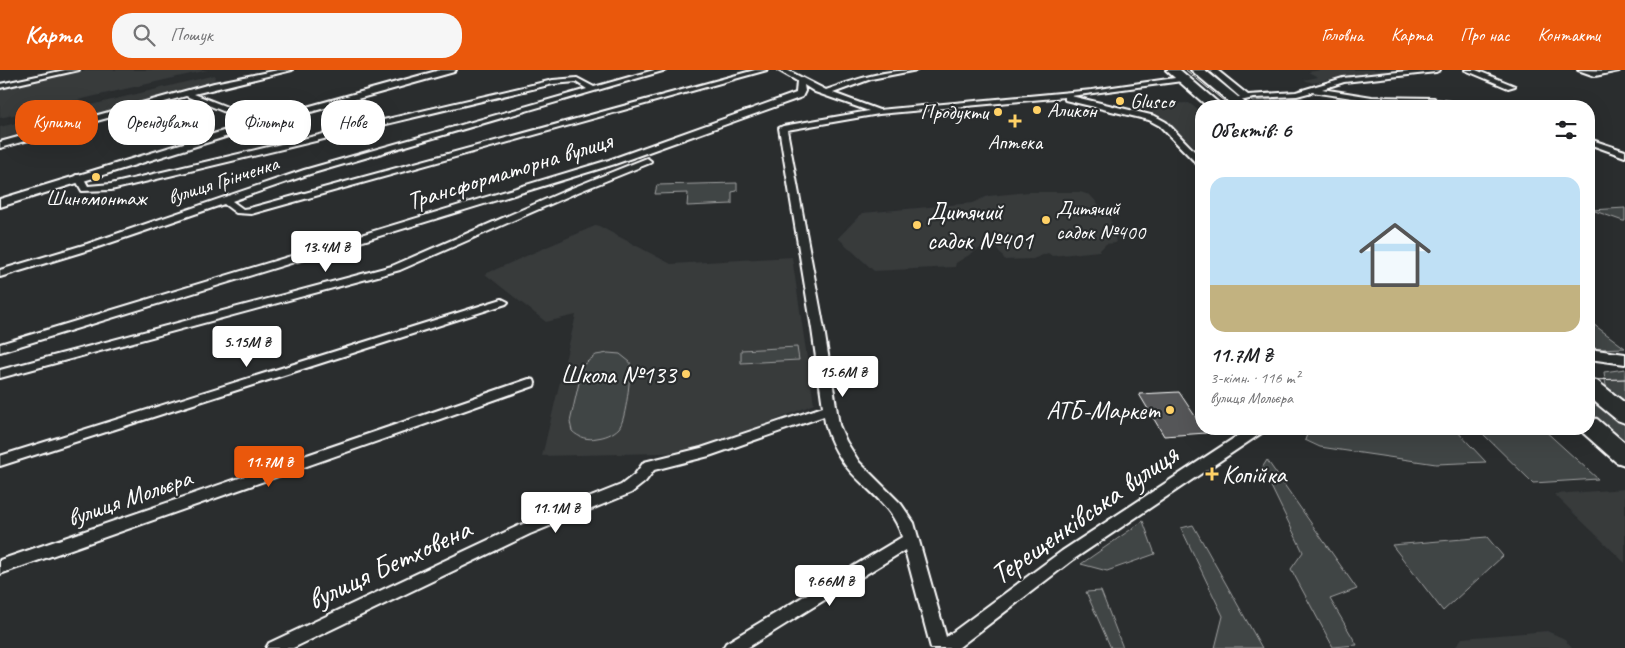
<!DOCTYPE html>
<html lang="uk">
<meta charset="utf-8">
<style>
:root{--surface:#fff;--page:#f6f6f6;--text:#202124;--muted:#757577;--line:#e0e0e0;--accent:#ea580c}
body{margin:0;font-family:Caveat,sans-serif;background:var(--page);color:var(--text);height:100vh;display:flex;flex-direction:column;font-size:19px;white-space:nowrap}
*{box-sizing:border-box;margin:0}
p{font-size:16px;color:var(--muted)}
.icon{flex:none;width:28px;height:28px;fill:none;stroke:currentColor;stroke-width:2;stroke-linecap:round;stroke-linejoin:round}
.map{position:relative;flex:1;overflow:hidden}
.details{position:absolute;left:1195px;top:30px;width:400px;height:335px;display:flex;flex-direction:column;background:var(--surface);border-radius:20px;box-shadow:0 5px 20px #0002}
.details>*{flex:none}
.banner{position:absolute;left:15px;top:30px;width:475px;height:45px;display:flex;gap:10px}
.price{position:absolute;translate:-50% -42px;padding:0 11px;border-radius:5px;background:#fff;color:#222;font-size:16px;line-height:32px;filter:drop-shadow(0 1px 2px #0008)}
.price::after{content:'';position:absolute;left:50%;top:30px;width:15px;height:11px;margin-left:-8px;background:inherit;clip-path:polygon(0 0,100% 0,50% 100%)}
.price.selected{background:var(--accent);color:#fff}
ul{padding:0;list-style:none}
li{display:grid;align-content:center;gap:10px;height:265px;padding:0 15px}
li+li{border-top:1px solid var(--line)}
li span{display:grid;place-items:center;height:155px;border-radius:15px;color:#555}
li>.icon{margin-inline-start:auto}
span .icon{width:90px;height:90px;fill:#fffc;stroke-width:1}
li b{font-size:21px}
h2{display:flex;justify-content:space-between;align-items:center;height:60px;padding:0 15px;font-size:21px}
.chip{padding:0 18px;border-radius:20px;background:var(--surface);box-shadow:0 5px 20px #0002;font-size:18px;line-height:45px}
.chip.selected{background:var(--accent);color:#fff}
header{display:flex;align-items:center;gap:30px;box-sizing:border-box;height:70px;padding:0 25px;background:var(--accent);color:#fff}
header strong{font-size:24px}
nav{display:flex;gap:28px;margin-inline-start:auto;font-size:18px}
.search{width:350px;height:45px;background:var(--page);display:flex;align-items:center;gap:12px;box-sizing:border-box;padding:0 18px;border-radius:20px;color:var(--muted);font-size:19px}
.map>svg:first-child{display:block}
</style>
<header>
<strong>Карта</strong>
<div class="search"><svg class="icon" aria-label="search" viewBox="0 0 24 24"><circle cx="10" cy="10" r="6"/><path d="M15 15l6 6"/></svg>Пошук</div>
<nav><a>Головна</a><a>Карта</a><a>Про нас</a><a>Контакти</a></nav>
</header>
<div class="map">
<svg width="1625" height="578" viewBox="0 0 1625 578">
<rect width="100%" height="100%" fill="#2a2d2e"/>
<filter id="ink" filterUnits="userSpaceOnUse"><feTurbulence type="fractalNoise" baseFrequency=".02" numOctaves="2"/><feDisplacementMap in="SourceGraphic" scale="10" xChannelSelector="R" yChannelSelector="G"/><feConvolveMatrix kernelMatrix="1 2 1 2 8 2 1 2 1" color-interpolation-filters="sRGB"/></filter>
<g filter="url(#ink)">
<path fill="#373a3b" d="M86 0H208L0 48V18Z
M1321 0H1401L1338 7 1313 13 1304 10 1318 7 1308 2Z
M215 5 214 14 6 67 7 69 0 71V57Z
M1189 33 1201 42V83L1161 46H1156L1143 34Z
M1028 122H1080L1090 125 1108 144 1113 156 1116 173 1106 174 1099 181 1052 186 1048 183 1033 189 1005 190 992 171 956 193 955 197 874 201 838 168 862 143 972 133 988 126Z
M597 155 671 194 792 187 814 334 700 382 542 386 576 245 546 252 485 204Z
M1625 419V493L1554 424Z
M1547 561 1563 568 1572 578H1455L1462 568Z"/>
<path fill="#414445" stroke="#a0a2a2" d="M1302 28 1313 36H1259L1251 31Z
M737 113V121L732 122V134L687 136 688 123 655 124 657 115Z
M1625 138V151H1623L1592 140Z
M1589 251 1625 278 1597 279 1589 276Z
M797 277 799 290 741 293V280Z
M608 283 620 284 630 292C631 304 626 350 619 358 613 364 605 367 597 368 588 370 579 368 572 361L570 352 583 295 596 285Z
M1625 299V331L1606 316 1604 302Z
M1589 326 1625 355V377L1589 346Z
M1309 359H1455L1486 392 1436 394 1320 377 1305 370Z
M1478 359H1543L1598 409 1533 413Z
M1267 390 1357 519 1330 529 1357 575 1333 577 1291 499 1303 482 1262 398Z
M1143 451 1155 484 1107 501 1081 494Z
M1193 455 1262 578H1215L1223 546 1181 458Z
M1487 467 1503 486 1443 541 1392 475Z
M1101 521 1123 578H1111L1086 522Z"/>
<path fill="#555758" stroke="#fff" d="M1179 322 1201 355V359L1206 363 1164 366 1139 324Z"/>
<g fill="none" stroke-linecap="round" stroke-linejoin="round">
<defs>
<path id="minor" d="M65 0H79L0 18V14Z
M278 0H292L194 24 263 51V55H257L186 26 0 78V72L214 13Z
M654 0H666L310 104 232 131 243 139 250 138 755 0H767L251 144 236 143 224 134 95 178 0 207V200L87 174 304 100 587 19 576 12 553 14 111 120 82 121 74 107 76 105H82L88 116 111 114 553 10 577 8 594 17Z
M778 0H787L826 20C857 9 883 0 917 0L871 9 833 23 879 40 1092 20 1182 7 1186 9 1182 11 1071 26 1155 46 1166 52 1201 88V96L1198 95 1160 56 1149 50 1065 30V27L879 44 787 60 824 259 839 355 846 371 859 392 901 434 914 453 946 567 1062 481 1248 359H1265L1263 362 1074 489 958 578H931L905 480 747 578H723L726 573 902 467C894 438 869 422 850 401 838 387 826 365 824 346L709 386 654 400 645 412 631 423 530 464 293 578H266L269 573 518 456 621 415 635 404 644 392 701 378 823 337 812 259 779 58 783 56 869 41 815 22 804 15 805 21 802 27 615 94 0 282V274L609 90 796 23 797 11Z
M1209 0H1217L1248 25 1296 22 1343 8 1416 0H1440L1436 2 1344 12 1322 19 1372 27 1434 28 1435 30 1431 32 1372 31 1312 22 1297 26 1254 28 1235 32 1231 30 1232 28 1240 27Z
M1465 0H1476L1515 16 1508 18Z
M1578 0 1619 1 1595 6Z
M1436 30 1467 34 1489 32 1506 36H1452L1436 34Z
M1589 69 1625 81V87L1589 74Z
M647 88 651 91 650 93 578 122 400 200 0 308V300L392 196 572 118Z
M502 229 508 232 506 234 0 396V386Z
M529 309 534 310 535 313 534 316 0 504V490Z"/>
<path id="tertiary" d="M440 0H456L454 2 264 55 0 137V129L256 51Z
M1589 279 1625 284V294L1589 289Z"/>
<path id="trunk" d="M1166 0H1180L1222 36H1207Z
M1191 0H1205L1249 36H1234Z
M1589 309 1597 311 1625 333V353L1617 350 1589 327Z
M1589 347 1597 349 1625 373V395L1616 392 1581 361 1580 359H1589Z"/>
</defs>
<use href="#minor" stroke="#fff" stroke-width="4"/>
<use href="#tertiary" stroke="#fff" stroke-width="4"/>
<use href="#trunk" stroke="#fff" stroke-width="4"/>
<use href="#minor" fill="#2a2d2e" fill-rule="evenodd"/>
<use href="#tertiary" fill="#2a2d2e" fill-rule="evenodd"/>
<use href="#trunk" fill="#2a2d2e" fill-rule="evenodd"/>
<path stroke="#fff" stroke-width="1" d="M1186 0 1230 36
M1589 310 1625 309"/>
</g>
</g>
<g fill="#ffd166" stroke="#2a2d2e" stroke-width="2">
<circle cx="1120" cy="31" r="5"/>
<circle cx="1037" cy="40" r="5"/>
<circle cx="998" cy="42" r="5"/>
<path d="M1012.5 43.5h5v5h5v5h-5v5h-5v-5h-5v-5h5z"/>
<circle cx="96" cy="107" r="5"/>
<circle cx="1046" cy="150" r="5"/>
<circle cx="917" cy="155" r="5"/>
<circle cx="686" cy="304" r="5"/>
<circle cx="1170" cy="340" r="5"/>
<path d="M1209.5 396.5h5v5h5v5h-5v5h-5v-5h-5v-5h5z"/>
</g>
<g text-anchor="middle" stroke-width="4.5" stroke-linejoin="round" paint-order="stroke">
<g font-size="21" fill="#fff" stroke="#2a2d2e" text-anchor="start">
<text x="1130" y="38">Glusco</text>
<text x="1047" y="47">Аликон</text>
<text x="988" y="49" text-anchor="end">Продукти</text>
<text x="1015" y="79" text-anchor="middle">Аптека</text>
<text x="96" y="135" text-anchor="middle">Шиномонтаж</text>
<text x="1056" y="145">Дитячий<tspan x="1056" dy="24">садок №400</tspan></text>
</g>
<g font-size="21" fill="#fff" stroke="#2a2d2e">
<text transform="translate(223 110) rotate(-18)" y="7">вулиця Грінченка</text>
</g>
<g font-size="25" fill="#fff" stroke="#2a2d2e">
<text transform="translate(509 100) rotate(-17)" y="9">Трансформаторна вулиця</text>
<text transform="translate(129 427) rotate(-19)" y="9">вулиця Мольєра</text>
</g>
<g font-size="25" fill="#fff" stroke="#2a2d2e" text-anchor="start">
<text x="927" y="150">Дитячий<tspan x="927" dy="29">садок №401</tspan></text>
<text x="676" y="313" text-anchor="end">Школа №133</text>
<text x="1160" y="349" text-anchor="end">АТБ-Маркет</text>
<text x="1222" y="413">Копійка</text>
</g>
<g font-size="30" fill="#fff" stroke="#2a2d2e">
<text transform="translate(1084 444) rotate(-35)" y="10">Терещенківська вулиця</text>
<text transform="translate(389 494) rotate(-25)" y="10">вулиця Бетховена</text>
</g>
</g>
</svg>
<b class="price" style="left:326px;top:203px">13.4M ₴</b>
<b class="price" style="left:247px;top:298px">5.15M ₴</b>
<b class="price" style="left:843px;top:328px">15.6M ₴</b>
<b class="price selected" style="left:269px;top:418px">11.7M ₴</b>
<b class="price" style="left:556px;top:464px">11.1M ₴</b>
<b class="price" style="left:830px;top:537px">9.66M ₴</b>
<div class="banner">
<a class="chip selected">Купити</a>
<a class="chip">Орендувати</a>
<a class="chip">Фільтри</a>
<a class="chip">Нове</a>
</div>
<section class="details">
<h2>Об’єктів: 6<svg class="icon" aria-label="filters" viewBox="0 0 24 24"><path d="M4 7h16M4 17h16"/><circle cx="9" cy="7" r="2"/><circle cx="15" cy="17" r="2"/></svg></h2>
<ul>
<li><span style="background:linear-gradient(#bfe0f5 70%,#c2b280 0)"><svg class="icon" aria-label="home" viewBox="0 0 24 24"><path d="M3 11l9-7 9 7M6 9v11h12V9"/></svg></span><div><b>11.7M ₴</b><p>3-кімн. · 116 m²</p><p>вулиця Мольєра</p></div></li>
</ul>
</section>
</div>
